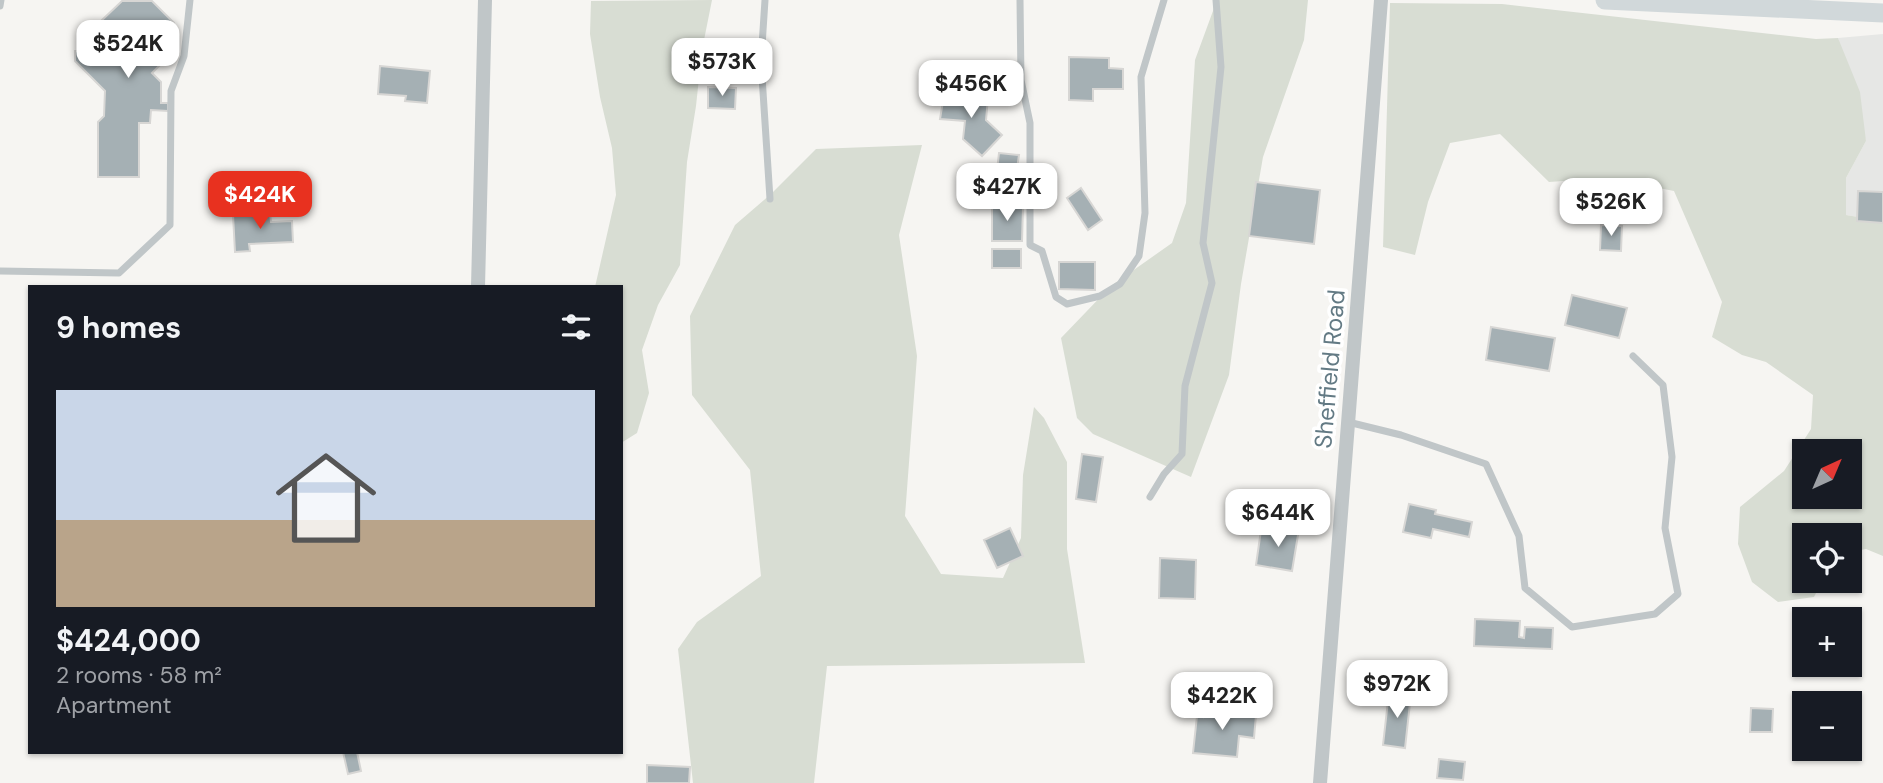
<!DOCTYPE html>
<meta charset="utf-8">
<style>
:root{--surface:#171b24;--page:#242831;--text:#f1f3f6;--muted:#9ea1a6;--accent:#e8311f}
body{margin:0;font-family:"DM Sans",sans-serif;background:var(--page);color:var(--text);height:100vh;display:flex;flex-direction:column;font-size:26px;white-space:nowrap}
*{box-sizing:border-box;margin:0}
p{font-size:23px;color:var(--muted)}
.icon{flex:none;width:38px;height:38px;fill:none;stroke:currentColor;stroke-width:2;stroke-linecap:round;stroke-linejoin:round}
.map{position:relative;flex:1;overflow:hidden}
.side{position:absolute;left:28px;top:285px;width:595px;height:469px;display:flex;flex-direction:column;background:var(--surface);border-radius:0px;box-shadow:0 2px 5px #0004}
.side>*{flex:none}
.needle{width:46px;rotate:44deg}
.tools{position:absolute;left:1792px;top:439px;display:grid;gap:14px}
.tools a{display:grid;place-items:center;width:70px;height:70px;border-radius:0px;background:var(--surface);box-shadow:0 2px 5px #0004;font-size:35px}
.price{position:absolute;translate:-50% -60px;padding:0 16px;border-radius:14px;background:#fff;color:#222;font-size:23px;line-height:46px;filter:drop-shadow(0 2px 4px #0008)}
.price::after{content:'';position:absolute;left:50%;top:42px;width:21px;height:16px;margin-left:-10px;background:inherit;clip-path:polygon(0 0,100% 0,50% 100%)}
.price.selected{background:var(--accent);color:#fff}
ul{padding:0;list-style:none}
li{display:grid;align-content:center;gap:14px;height:371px;padding:0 28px}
li span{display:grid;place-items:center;height:217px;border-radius:0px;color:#555}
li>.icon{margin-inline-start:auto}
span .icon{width:126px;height:126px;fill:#fffc;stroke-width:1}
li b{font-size:30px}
h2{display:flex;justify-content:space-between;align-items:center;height:84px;padding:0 28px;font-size:30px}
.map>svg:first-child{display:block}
</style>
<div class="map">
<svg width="1883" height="783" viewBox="0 0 1883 783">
<rect width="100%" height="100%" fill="#f6f5f2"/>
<path fill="#e6e7e5" d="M1883 34V221L1846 215V178L1866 141 1838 38Z"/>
<path fill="#d8ddd3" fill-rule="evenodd" d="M712 0 702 50 696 106 687 162 680 265 658 305 642 350 649 393 637 433 621 443V287H595L616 195 612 148 600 97 590 34 591 1Z
M1217 0H1308L1304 40 1263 157 1241 284 1229 375 1191 477 1093 434 1077 418 1061 338 1111 286 1172 243 1186 203 1195 60Z
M1390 3 1502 4 1816 39 1838 38 1860 92 1866 141 1846 178V215L1883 221V556L1866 549 1850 552V536H1804V581H1822L1814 597 1778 602 1752 582 1738 544 1740 507 1784 471 1811 429 1813 395 1766 362 1742 355 1712 337 1722 302 1674 191 1607 178 1549 182 1500 134 1450 143 1428 202 1415 255 1383 247ZM1804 452H1850V497H1804Z
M922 145 899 235 917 356 905 516 941 574 1003 578 1021 538 1023 475 1034 407 1044 418 1067 462V549L1085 663 827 666 814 783H693L678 649 697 622 761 576 750 470 692 395 690 316 735 225 772 193 816 149Z"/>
<path fill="#a5b0b4" stroke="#d7d6d4" stroke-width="2" d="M122 1H152L174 23 173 52 152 73 161 82V103H168V111L151 110 150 123H139V177H98V122L104 116 105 91 75 61V51H100V22Z
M1069 57 1109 58V68L1123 69V89H1093V101L1069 100Z
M380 66 430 71 427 103 405 101 406 96 378 94Z
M708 87 736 88 735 109 708 108Z
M945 89 958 90 957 99 971 100 977 94H984L988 98 986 120 1002 135 982 156 963 139 965 121 940 119Z
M999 153 1019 155 1014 190 995 187Z
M1256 182 1320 190 1314 244 1249 236Z
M1081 188 1102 220 1088 230 1067 198Z
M1858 191 1883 192V223L1857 221Z
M992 205 1023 206 1022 241H992Z
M270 213 271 222 292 221 293 242 249 244 250 251 235 252 233 215Z
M1601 225 1622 226 1621 251 1600 250Z
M992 249H1021V268H992Z
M1059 262H1095V290L1059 289Z
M1572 295 1627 308 1619 338 1565 325Z
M1491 327 1555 338 1549 371 1486 360Z
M1082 454 1103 457 1096 502 1076 499Z
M1409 504 1436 510 1435 514 1472 522 1469 537 1433 529 1431 538 1403 532Z
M1279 526 1299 529 1292 571 1256 565 1261 530 1278 533Z
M1010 528 1023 556 997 568 984 540Z
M1160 558 1196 560 1195 599 1159 598Z
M1475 619 1520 621 1519 637 1524 638 1525 627 1553 628 1552 649 1474 646Z
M1389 692 1411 694 1405 748 1383 745Z
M1751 708 1773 709 1772 732H1750Z
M1203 710 1256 715 1254 738 1239 736 1237 757 1193 753 1197 716 1203 717Z
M343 752H357L361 771 348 774Z
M1439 759 1465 762 1463 780 1437 778Z
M647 765 690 767 689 783H647Z"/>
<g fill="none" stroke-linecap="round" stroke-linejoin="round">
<path stroke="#c0c6c8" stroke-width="7" d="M765 0 761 61 770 199
M1020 0 1021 80 1030 123V245L1042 251 1056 297 1067 304 1100 296 1120 284 1139 256 1145 213 1141 77 1164 0
M0 6 1 0
M0 271 119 273 170 225 171 91 184 56 190 0
M1348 422 1401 435 1486 464 1519 536 1525 588 1572 627 1655 614 1678 594 1665 528 1672 457 1663 385 1633 356
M1150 497 1164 474 1182 454 1185 386 1212 283 1203 243 1221 67 1216 0"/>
<path stroke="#c0c6c8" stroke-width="14" d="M478 287 485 0
M1320 783 1381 0"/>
<path stroke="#d1d8da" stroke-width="19" d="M1605 0 1883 13"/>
</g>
<g text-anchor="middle" stroke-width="7" stroke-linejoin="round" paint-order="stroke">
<g font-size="24" fill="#637a84" stroke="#fff">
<text transform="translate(1330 369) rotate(-85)" y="8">Sheffield Road</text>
</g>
</g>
</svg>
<div class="tools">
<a><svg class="needle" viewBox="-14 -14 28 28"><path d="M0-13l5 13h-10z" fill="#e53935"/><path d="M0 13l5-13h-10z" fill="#9ea1a6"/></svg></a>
<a><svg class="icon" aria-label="locate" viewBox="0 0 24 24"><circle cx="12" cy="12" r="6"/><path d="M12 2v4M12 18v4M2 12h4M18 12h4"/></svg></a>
<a>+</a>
<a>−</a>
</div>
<b class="price" style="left:128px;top:80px">$524K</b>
<b class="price" style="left:722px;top:98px">$573K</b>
<b class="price" style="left:971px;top:120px">$456K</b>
<b class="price" style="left:1007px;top:223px">$427K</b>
<b class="price selected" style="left:260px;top:231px">$424K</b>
<b class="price" style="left:1611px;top:238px">$526K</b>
<b class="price" style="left:1278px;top:549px">$644K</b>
<b class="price" style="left:1397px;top:720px">$972K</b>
<b class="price" style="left:1222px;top:732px">$422K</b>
<section class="side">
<h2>9 homes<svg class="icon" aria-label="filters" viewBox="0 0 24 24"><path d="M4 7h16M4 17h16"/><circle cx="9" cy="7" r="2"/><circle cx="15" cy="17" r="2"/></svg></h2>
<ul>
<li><span style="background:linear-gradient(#c9d6e8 60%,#b9a48a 0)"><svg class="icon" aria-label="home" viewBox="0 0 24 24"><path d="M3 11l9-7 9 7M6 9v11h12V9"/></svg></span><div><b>$424,000</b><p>2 rooms · 58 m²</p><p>Apartment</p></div></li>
</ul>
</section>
</div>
